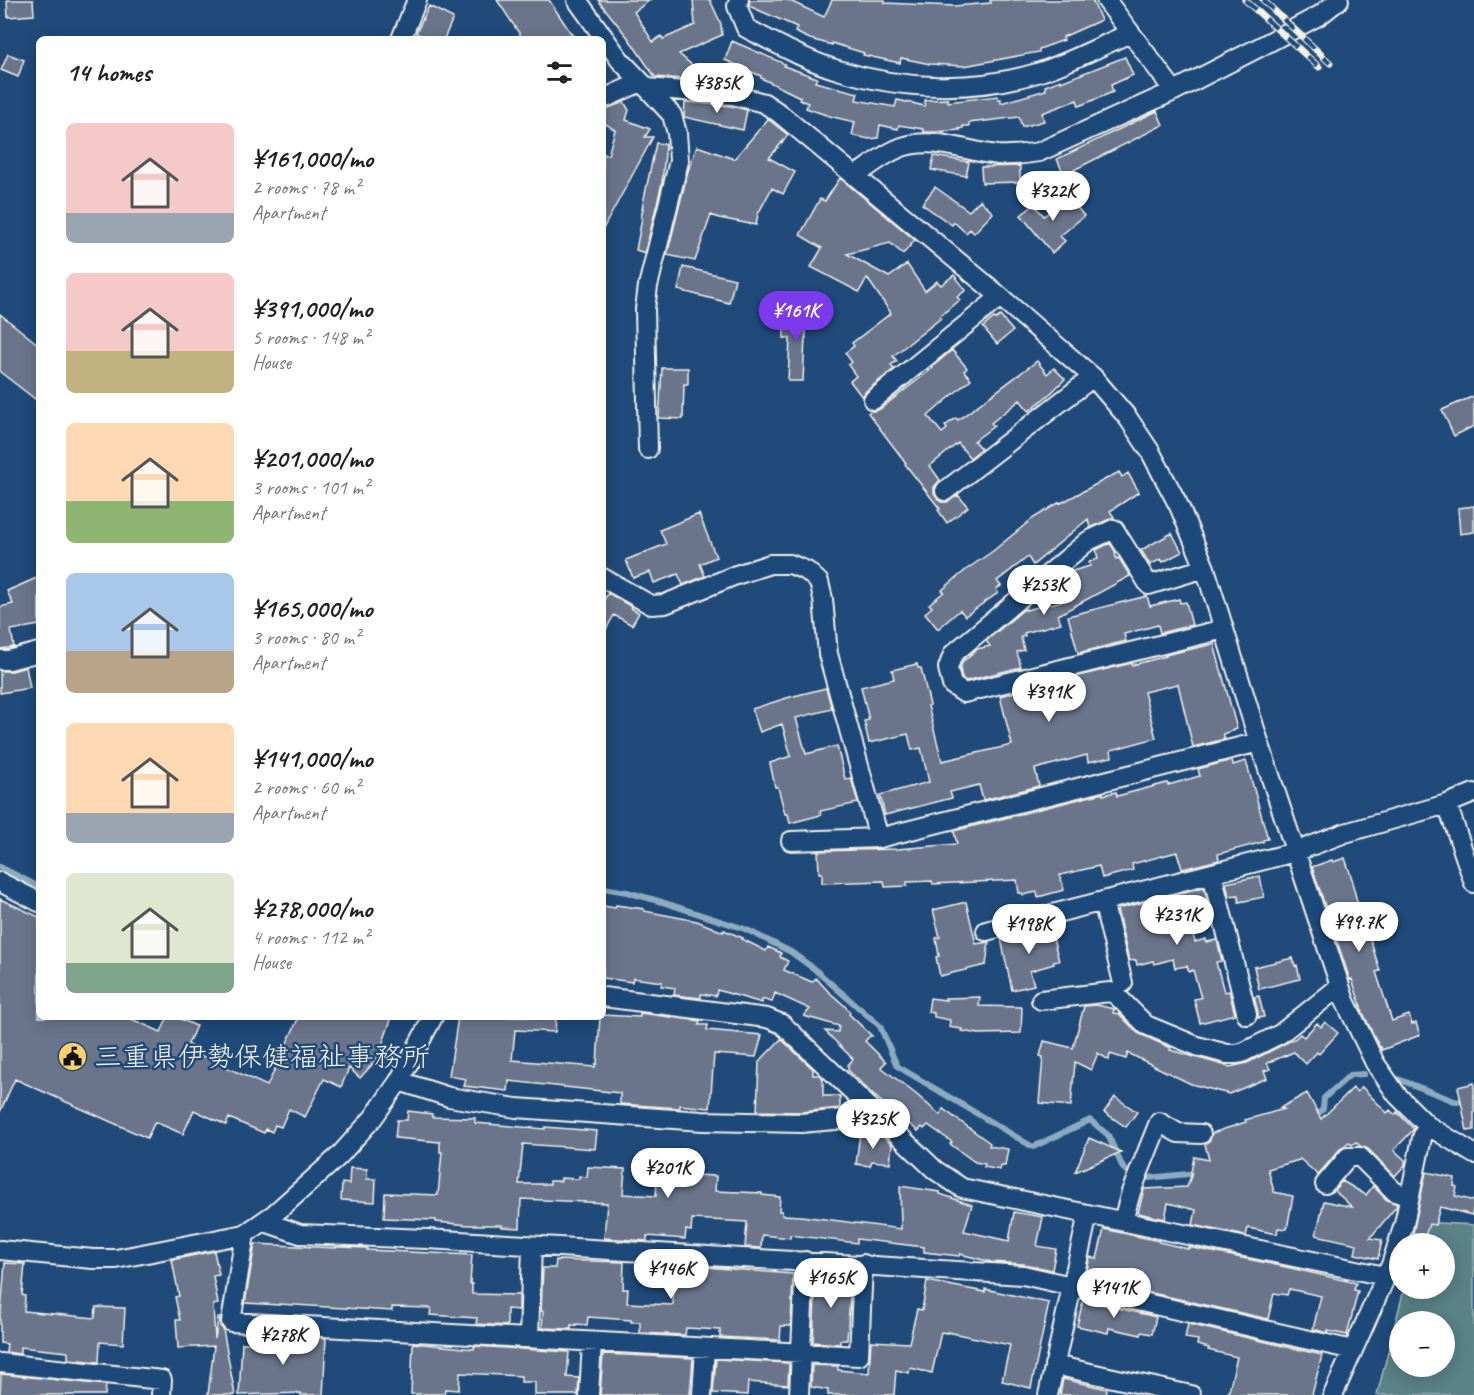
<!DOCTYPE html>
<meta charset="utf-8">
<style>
:root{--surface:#fff;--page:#f6f6f6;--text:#202124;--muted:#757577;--accent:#7c3aed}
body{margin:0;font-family:Caveat,"Klee One",sans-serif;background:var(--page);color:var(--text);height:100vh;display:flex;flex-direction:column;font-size:22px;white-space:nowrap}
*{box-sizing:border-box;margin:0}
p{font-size:20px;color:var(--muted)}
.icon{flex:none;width:33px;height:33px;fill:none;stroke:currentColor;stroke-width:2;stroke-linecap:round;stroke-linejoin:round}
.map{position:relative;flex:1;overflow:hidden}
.side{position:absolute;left:36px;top:36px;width:570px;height:984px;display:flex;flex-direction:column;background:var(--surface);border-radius:9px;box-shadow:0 3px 15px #0003}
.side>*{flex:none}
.fabs{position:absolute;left:1389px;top:1233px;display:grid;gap:12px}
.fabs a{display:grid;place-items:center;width:66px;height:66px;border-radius:50%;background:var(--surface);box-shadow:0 3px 15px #0003;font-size:30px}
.price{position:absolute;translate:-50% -51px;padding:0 14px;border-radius:21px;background:#fff;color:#222;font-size:20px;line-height:39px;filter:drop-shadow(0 2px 3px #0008)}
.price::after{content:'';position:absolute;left:50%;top:36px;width:18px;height:14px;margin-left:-9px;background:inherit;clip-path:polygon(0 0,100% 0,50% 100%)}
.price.selected{background:var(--accent);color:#fff}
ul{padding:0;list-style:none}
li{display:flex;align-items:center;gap:18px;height:150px;padding:0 30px}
li span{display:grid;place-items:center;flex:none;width:168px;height:120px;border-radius:9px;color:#555}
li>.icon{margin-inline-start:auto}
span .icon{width:72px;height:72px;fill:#fffc;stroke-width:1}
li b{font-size:26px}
h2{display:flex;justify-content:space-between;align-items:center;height:72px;padding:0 30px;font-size:26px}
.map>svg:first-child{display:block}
</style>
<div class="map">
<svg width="1474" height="1395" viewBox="0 0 1474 1395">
<rect width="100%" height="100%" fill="#1f4a7a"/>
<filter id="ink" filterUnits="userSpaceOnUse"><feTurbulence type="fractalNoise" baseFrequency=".0167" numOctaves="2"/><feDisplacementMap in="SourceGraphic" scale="12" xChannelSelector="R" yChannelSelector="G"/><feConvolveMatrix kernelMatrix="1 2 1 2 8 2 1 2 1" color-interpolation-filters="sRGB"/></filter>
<g filter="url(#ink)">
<path fill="#5a8288" stroke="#a7bab8" stroke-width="1.5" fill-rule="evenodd" d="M1420 1222 1474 1225V1395H1377L1404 1289 1444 1288V1244L1415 1243ZM1400 1322H1444V1366H1400Z"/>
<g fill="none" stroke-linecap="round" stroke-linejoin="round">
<path stroke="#8dabc0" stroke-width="6" d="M0 867 39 887
M603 888 627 892 662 902 745 929 791 952 813 968 880 1026 897 1066 1033 1147 1090 1120 1108 1135 1123 1168 1132 1176 1148 1178 1198 1173
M1398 1079 1457 1102 1474 1097
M1313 1119 1323 1109 1324 1098 1350 1075 1364 1074"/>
</g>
<path fill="#6b748c" stroke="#f4f1e8" stroke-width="1.5" d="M7 0H33L34 15 8 17Z
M497 0H549L575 39H523Z
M598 0H650L634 12 653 42 661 36 663 39 695 25 693 0H710L721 24 722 35 679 54 693 66 684 79 655 77 629 39Z
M750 0H788L824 17 832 0H885V3L954 6 991 3 990 0H1092L1101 20 1063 37 1064 40 1039 49V52L964 66 930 64 901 58 900 63 863 55 864 53 832 43V45L810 39 795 32 797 27 749 6Z
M429 6 453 18 444 39H427L416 33Z
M732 41 785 64 784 66 817 78 815 82 858 93 856 100 895 107 897 100 925 106V100L948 99V102L998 96V99H1001V103L1046 90 1045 86 1061 80V82L1125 57 1133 75 1111 85 1113 92 1079 106 1077 100 1042 113 1044 121 1022 127 1019 117 969 123V126H963V128L959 129 960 130 936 132H924L923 129 899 125 898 129 880 125 878 138 869 139 852 135 855 122 829 116 806 108 808 103 799 100 800 97 761 78V76L725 60Z
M8 54 24 60 18 77 1 70Z
M624 102 629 110 626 120 650 129 645 137H653L603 229V154L608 155 615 130 603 122V110Z
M685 102 731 106 747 110 743 130 684 117Z
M1157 111 1163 125 1064 175 1057 159Z
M768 119 788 135 769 158 795 172 783 194 772 188 758 214 756 225 719 218 711 215 695 261 667 255 688 171 697 146 734 159Z
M656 143 666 144 662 183 645 253 636 250 642 218H641L643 208H642Z
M934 156 969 162 966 176 931 170Z
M1020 166V182L982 183 981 167Z
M840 178 915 240 903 254 890 243 847 254 889 277 907 264 925 291 937 281 941 285 954 275 966 290 957 297 960 300 940 316 941 318 893 356 897 361 891 365 894 369 866 391 862 397 850 381 856 376 848 365 852 362 845 353 854 346 852 343 891 313 867 278 859 292 811 267 822 248 800 235 820 199 825 201Z
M935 187 969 211 980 200 993 213 974 233 970 229 966 233 954 222 952 225 922 204Z
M1068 196 1084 216 1060 236 1065 241 1052 253 1021 215 1034 205 1044 216Z
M683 267 735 279 729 303 678 290Z
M805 309 806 338H805L803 381H788L790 338H784L783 310Z
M0 314 39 345V402L0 372Z
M1000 316 1013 331 997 344 983 327 994 318 996 319Z
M952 350 967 368 964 371 971 379 928 416 942 433 947 429 945 426 956 418 958 420 1037 361 1047 374 1054 368 1065 379 1052 392 1029 411 1020 400 991 423 994 426 974 441 981 449 970 458 958 443 930 466 940 480 934 487V493L937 498 941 502H947L958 495 968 507 947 523 938 510 940 509 905 464 906 463 868 413 871 411H875L880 409 933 368 932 367Z
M662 368H688V384H684L683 419 659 418Z
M1474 396V426L1454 436 1442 410Z
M1119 472 1122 477 1128 473 1139 492 1110 511 1114 517 1090 528 1088 519 1033 565 1028 557 997 581 1001 586 996 589 998 593 965 616 960 610 938 629 925 613 932 607 929 604 944 592 942 590 967 569 993 551 1032 519 1060 502 1061 503Z
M1474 506V532L1460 534 1458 508Z
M699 514 716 557 700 564 705 576 683 585 678 574 654 583 650 572 633 578 626 560 666 544 660 530Z
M1172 533 1182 552 1163 562 1161 559 1150 565 1141 550Z
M1110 543 1115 551 1116 559 1119 558 1130 576 1058 615 1061 623 1024 633 1025 636 1021 637 1024 650 1017 652 1021 667 966 681 962 678 960 669 963 661 969 657V656L977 649 990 646 986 641 1023 610 1026 609V610L1066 600 1061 578 1069 572 1090 566 1089 562 1098 559 1096 550Z
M39 577V625L11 630 14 647 0 649V607L13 604 7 591Z
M608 593 632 607 631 608 639 613 632 625 614 615 603 635V602Z
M1147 596 1150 606 1179 599 1180 603 1186 602 1192 625 1160 633 1158 625 1124 634 1126 641 1078 653 1068 616Z
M1214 644 1237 729 1223 734 1225 739 1193 747 1178 684 1144 692 1156 738 1111 750 1112 757 1088 762 1087 755 1035 769 1039 786 983 800 979 785 950 792 952 798 885 815 880 795 929 782 921 748 912 750 908 734 869 743 864 721 869 720 861 687 894 679 892 670 917 664 918 668H921L930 705 928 706 942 761 1012 745 1000 696 1028 689V691L1075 679 1074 677 1132 663V665L1166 656 1165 655Z
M26 667 30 688 0 693V671H12Z
M826 688 832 709 796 718 806 754 837 746 845 779 851 778 858 803 820 811 821 815 790 823 788 814H785L778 787H775L770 763 791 756 782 724 760 732 752 709 790 697Z
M1232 760 1233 765 1246 761 1268 839 1263 840V842L1218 854 1219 860 1182 869 1177 852 1132 864 1133 870 1102 878 1099 866 1060 875 1064 890 1038 897 1037 892 1023 895 1022 893H1019L1017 880 933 884 932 881 907 882V886L885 887 884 881 822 883V873H819L818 851 897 849 957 844 954 831 1103 793V795L1116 792 1117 796 1167 783 1168 785 1200 776 1198 769Z
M1345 858 1353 882H1352L1360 913H1362L1380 971 1376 972 1392 1021 1409 1015 1412 1024 1416 1023 1420 1035 1382 1050 1381 1047 1380 1048 1363 1013 1352 979 1350 980 1312 867 1332 860 1333 862Z
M1260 876 1264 897 1239 902 1238 895 1229 896 1226 883Z
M1204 887 1209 907 1187 913 1195 942 1206 939V942L1217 940 1222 961 1216 962 1224 992 1229 991 1235 1014 1200 1023 1194 999 1201 998 1193 970 1189 972 1187 966 1175 968 1173 959 1154 964 1153 961 1137 965 1136 960 1129 961 1117 909Z
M0 899 39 917V1017H127L161 1032 168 1017H176L196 1026 188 1044 191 1046 189 1050 267 1086 299 1017H392L377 1059 360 1078 349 1068 341 1087 324 1079 305 1117 289 1109 281 1127 275 1125 272 1132 266 1129 264 1133 229 1118 226 1125 194 1110 183 1134 155 1122 147 1138 15 1079 0 1112Z
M966 902 976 944 989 942 986 965 940 976 936 957 939 956 936 938 940 937 933 910Z
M616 905 644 909V911L697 921 723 932 724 930 743 938 742 939 766 951 768 947 781 953 780 957 788 961 784 970 812 982 816 978 828 991 845 1006 850 1012 849 1014 872 1036H870L865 1041 886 1062 881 1067 917 1095 940 1115 943 1109 990 1143 989 1146 1008 1149 1005 1166H1001L1000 1170 984 1167 985 1164 975 1162 950 1144 952 1142 928 1125 924 1129 922 1127 918 1131 872 1094 848 1070V1065L853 1059 825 1031 838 1032 839 1026 804 1016 810 1009 775 993 772 1002 762 999V1003L717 990 716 996 701 994V998L674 995 675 988 661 986 662 982 633 978 632 982 603 978V906L615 908Z
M1050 926 1059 961 1053 962 1054 964 1030 971 1034 985 1012 990 1001 939Z
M1293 958 1295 966 1297 965 1300 979 1259 989 1254 967Z
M1259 996 1264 1017 1258 1018V1012L1254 997Z
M980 997 979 1006 1022 1007 1021 1033 979 1034 961 1031 962 1029 949 1027 950 1020 934 1017V1013L928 1012 930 998 946 1000 945 998Z
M1097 1005 1114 1009 1113 1013 1119 1014 1138 1033 1171 1048 1170 1050 1230 1067 1247 1063 1296 1038 1300 1034 1304 1037 1317 1023 1321 1027 1325 1022 1338 1033 1319 1054 1317 1052 1306 1064 1294 1052 1267 1063 1270 1069 1264 1071 1267 1078 1229 1094 1191 1084 1128 1053 1126 1059 1110 1054 1109 1060 1098 1053 1091 1070 1075 1062 1071 1106 1039 1103 1043 1057 1040 1056 1044 1041 1073 1048 1084 1006Z
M640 1013 700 1021 699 1025H708L707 1030 762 1035 756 1057 714 1054 710 1108 680 1105V1108L620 1104V1093L509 1081 508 1091 464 1086 466 1079 449 1076 458 1017H556L555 1032 515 1030 512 1060 595 1067V1064H597L600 1017H603V1015L640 1017Z
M781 1039 813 1069V1075H820L823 1079V1096H840V1108L801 1112 757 1111 759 1062Z
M1474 1083V1130L1467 1131 1458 1087Z
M1362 1087 1387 1113 1390 1110 1395 1115 1397 1112 1414 1129 1394 1150 1405 1160V1165L1395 1176 1368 1149 1360 1146 1356 1142 1352 1145 1349 1142 1339 1150 1318 1175 1300 1159 1299 1160 1268 1169 1274 1192 1293 1196 1287 1229 1278 1228 1277 1234 1248 1228 1246 1236 1193 1225 1196 1210 1168 1203 1165 1219 1138 1213 1144 1189 1187 1187 1192 1173 1191 1172 1194 1157 1209 1160 1205 1144 1210 1140 1212 1133 1246 1122 1245 1120 1284 1109 1280 1108 1307 1093 1321 1119 1353 1088 1357 1092Z
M1115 1097 1137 1112 1126 1127 1104 1112Z
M408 1111 432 1114V1117L475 1118V1123L545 1129V1127L597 1131 595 1149 523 1144 519 1184H550V1181H561V1178L579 1179V1176L587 1177 588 1167 625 1169 623 1194 656 1196 657 1179 694 1181V1175L716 1176 715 1191 762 1193V1195L780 1197 779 1211H782V1215L801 1216 901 1229 900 1186 940 1192V1194L972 1205 964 1231 1009 1241 1014 1212 1043 1217 1037 1246 1056 1249 1052 1270 1024 1264 991 1262 960 1254 959 1256 924 1252V1247L857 1239V1243L790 1235V1238L762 1235 761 1248 745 1247 747 1222 692 1219 691 1231 686 1230 685 1239 647 1236V1241L604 1238 607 1203 521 1199 520 1228 502 1227V1225H469L436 1222V1220L384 1218 385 1193 438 1195 442 1152H440V1142L395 1138 397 1120H407Z
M860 1133 884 1137 892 1145 890 1163 872 1161 870 1166 856 1164Z
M1089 1138 1121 1152 1075 1172Z
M350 1168 367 1169V1179H376L375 1202 341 1200 342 1183 349 1184Z
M1426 1172 1455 1178 1454 1186 1457 1187 1455 1196 1474 1201V1205L1472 1215 1440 1207 1435 1225 1429 1224 1425 1236 1413 1233Z
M1342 1181 1366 1195 1373 1186 1387 1200 1397 1204 1396 1207 1370 1238 1382 1240 1378 1259 1355 1254 1357 1244 1316 1235 1324 1201 1352 1207 1334 1190Z
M1104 1229 1159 1241V1242L1188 1249V1247L1286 1267 1356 1283 1354 1290 1358 1291 1347 1335 1328 1331 1327 1333 1313 1329 1321 1296 1289 1289 1287 1295 1274 1293 1268 1319 1085 1278 1090 1257 1097 1259Z
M255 1244 336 1248V1247H339L367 1248V1250L472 1255 470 1284H472V1294L519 1295V1310L507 1309V1326L476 1324 477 1318 430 1315 431 1308 392 1307V1311L279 1304V1305L245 1303Z
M214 1251 219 1275 213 1276 218 1304 213 1305 215 1339 218 1318H220V1326L223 1329 235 1395H208L214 1346 178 1348 176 1320H180L175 1297 179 1296 172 1260Z
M556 1260 624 1262 623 1289H628L627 1303 673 1305 674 1274H680V1269L692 1270 693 1266 793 1274 791 1326H781L780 1340 720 1337V1330L686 1328 685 1335 640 1333V1322H631V1320L588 1317 587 1325 576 1324V1326L571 1325V1329L542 1328 543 1311H541L543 1268H555Z
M5 1263 25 1264 22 1295 25 1296 24 1311 95 1318 96 1307 125 1308 123 1344 100 1342 99 1362 68 1359V1352L20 1347V1354L6 1352 7 1344 0 1343V1312H1Z
M816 1275 843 1277V1280L851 1281 847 1340H840V1344L813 1342Z
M927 1281 985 1292V1289L1049 1303 1031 1388 1002 1381 1010 1345 947 1332V1333L941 1332 932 1373 910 1368 909 1373 896 1370 894 1395H828V1390L811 1387 812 1365 838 1366V1370L869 1373 871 1341 909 1343 917 1309 922 1310Z
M1083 1300 1156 1317 1152 1334 1142 1332 1141 1335 1109 1328 1108 1333 1077 1326Z
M1188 1324 1322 1355 1312 1395H1228L1237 1357 1208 1350 1209 1348 1197 1345 1198 1340 1185 1338Z
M251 1336 326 1338 323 1395H301V1393L239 1395 242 1343H251Z
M413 1343 474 1349V1346L569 1352 567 1377 579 1378 578 1395H535V1382H521V1376L460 1373 459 1390 445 1389 444 1394H411Z
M603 1354 693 1358 690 1395H600Z
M716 1359 789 1363 788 1385 748 1382 747 1395 713 1393Z
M1 1374 106 1385 105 1395H0Z
M1063 1379 1107 1389 1106 1395H1060Z"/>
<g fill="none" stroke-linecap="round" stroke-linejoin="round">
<defs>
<path id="street" d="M577 0 620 60 647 88 733 95 764 103 779 113 990 288 1093 377 1128 418 1150 451 1179 506 1205 568 1259 742 1345 1001 1375 1063 1397 1095 1427 1125 1474 1154
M739 0 737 6 746 28C775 43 807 61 838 70 902 90 973 92 1037 73 1069 63 1099 47 1130 33
M1106 0 1174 91
M401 39 417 0
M647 88 672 115 677 133 679 161 648 286 645 309 648 449
M603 99 641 82
M855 176C870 166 885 153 902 147 935 136 966 152 998 155 1012 156 1026 154 1039 152L1174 91 1260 47 1320 15 1339 0
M873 400 1000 297
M945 491 1093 377
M1205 568 1149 585 1114 529 1088 541 953 654 948 668 952 685 964 693 1224 629
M603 578 651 605 665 604 736 575 770 564H790L807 571 819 582 823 599 828 654 879 838 791 841
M0 660H9L39 652
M1447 804 1474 883
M879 838 1259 742
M1212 874 1247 1015
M0 882 39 902
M1103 901 1123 983
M986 931 1295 852 1345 833 1447 804 1474 793
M603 997 767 1018 782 1024 935 1170 962 1188 1385 1276
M1041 1000 1110 992 1116 995 1146 1025 1197 1046 1227 1054H1235L1242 1053 1280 1034 1340 986
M399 1081 449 1097 516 1108 702 1121 801 1123 879 1116
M1325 1184 1348 1157H1360L1395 1192 1409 1196
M1123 1221 1131 1192 1159 1122 1178 1133 1201 1134
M265 1222 300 1234 427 1239 1023 1275 1353 1350
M245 1234 231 1322 859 1356 863 1264
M0 1250 93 1259H116L245 1234 274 1214 339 1156 373 1118 399 1081 433 1017
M529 1338 532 1246
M0 1363 162 1380 161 1395
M1054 1365 1191 1395
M589 1395 592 1342
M702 1395 705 1348
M799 1395 805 1261
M1048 1395 1088 1214
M1333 1395 1391 1265 1404 1224 1422 1138 1427 1125"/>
</defs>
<use href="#street" stroke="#f4f1e8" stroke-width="22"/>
<use href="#street" stroke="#1f4a7a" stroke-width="18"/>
<defs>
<path id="rail" d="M1245 0 1319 67
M1263 0 1330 63"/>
</defs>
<use href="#rail" stroke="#f4f1e8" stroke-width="7"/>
<use href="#rail" stroke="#1f4a7a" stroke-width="4.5" stroke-dasharray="14" stroke-linecap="butt"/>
</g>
</g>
<defs>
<symbol id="civic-disc" viewBox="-11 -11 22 22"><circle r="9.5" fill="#ffd166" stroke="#1f4a7a"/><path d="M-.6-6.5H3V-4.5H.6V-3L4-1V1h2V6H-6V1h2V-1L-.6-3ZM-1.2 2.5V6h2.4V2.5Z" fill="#111"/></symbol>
</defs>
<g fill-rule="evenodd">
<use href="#civic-disc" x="56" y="1040" width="33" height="33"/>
</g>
<g text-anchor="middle" stroke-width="5" stroke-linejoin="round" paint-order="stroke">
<g font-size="28" fill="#f4f1e8" stroke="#1f4a7a" text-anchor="start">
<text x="94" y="1066">三重県伊勢保健福祉事務所</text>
</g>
</g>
</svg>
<div class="fabs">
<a>+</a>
<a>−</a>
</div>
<b class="price" style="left:717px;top:114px">¥385K</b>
<b class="price" style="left:1053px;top:222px">¥322K</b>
<b class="price selected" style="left:796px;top:342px">¥161K</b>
<b class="price" style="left:1044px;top:616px">¥253K</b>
<b class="price" style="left:1049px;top:723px">¥391K</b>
<b class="price" style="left:1177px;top:946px">¥231K</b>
<b class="price" style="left:1359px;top:953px">¥99.7K</b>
<b class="price" style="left:1029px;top:955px">¥198K</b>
<b class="price" style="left:873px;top:1150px">¥325K</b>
<b class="price" style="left:668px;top:1199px">¥201K</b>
<b class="price" style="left:671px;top:1300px">¥146K</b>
<b class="price" style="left:831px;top:1309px">¥165K</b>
<b class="price" style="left:1114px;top:1319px">¥141K</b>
<b class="price" style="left:283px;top:1366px">¥278K</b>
<section class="side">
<h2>14 homes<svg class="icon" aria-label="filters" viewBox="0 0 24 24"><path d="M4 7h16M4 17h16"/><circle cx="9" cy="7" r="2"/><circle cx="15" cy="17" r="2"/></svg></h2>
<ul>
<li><span style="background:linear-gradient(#f6c9c9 75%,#9aa5b1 0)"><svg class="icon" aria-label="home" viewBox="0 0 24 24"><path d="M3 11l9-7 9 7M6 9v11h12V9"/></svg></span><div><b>¥161,000/mo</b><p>2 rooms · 78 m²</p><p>Apartment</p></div></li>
<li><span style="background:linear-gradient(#f6c9c9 65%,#c2b280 0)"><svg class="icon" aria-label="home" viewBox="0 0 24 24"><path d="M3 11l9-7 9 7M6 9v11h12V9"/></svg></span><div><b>¥391,000/mo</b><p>5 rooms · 148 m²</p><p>House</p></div></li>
<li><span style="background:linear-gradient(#ffd9b3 65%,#8fb573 0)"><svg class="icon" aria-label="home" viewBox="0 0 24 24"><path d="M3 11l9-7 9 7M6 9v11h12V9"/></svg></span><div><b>¥201,000/mo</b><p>3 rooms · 101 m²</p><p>Apartment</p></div></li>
<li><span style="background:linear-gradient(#a9c7e8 65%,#b9a48a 0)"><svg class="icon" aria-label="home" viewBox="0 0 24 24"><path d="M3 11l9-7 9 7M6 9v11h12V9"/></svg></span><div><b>¥165,000/mo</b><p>3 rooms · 80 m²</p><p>Apartment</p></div></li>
<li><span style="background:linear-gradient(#ffd9b3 75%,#9aa5b1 0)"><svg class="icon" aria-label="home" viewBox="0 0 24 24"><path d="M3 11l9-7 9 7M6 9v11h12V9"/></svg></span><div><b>¥141,000/mo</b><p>2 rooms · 60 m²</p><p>Apartment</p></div></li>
<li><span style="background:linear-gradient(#dfe7d0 75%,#7fa58c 0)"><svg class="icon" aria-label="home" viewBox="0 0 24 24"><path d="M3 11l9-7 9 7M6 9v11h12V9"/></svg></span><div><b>¥278,000/mo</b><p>4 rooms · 112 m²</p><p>House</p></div></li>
</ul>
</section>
</div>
